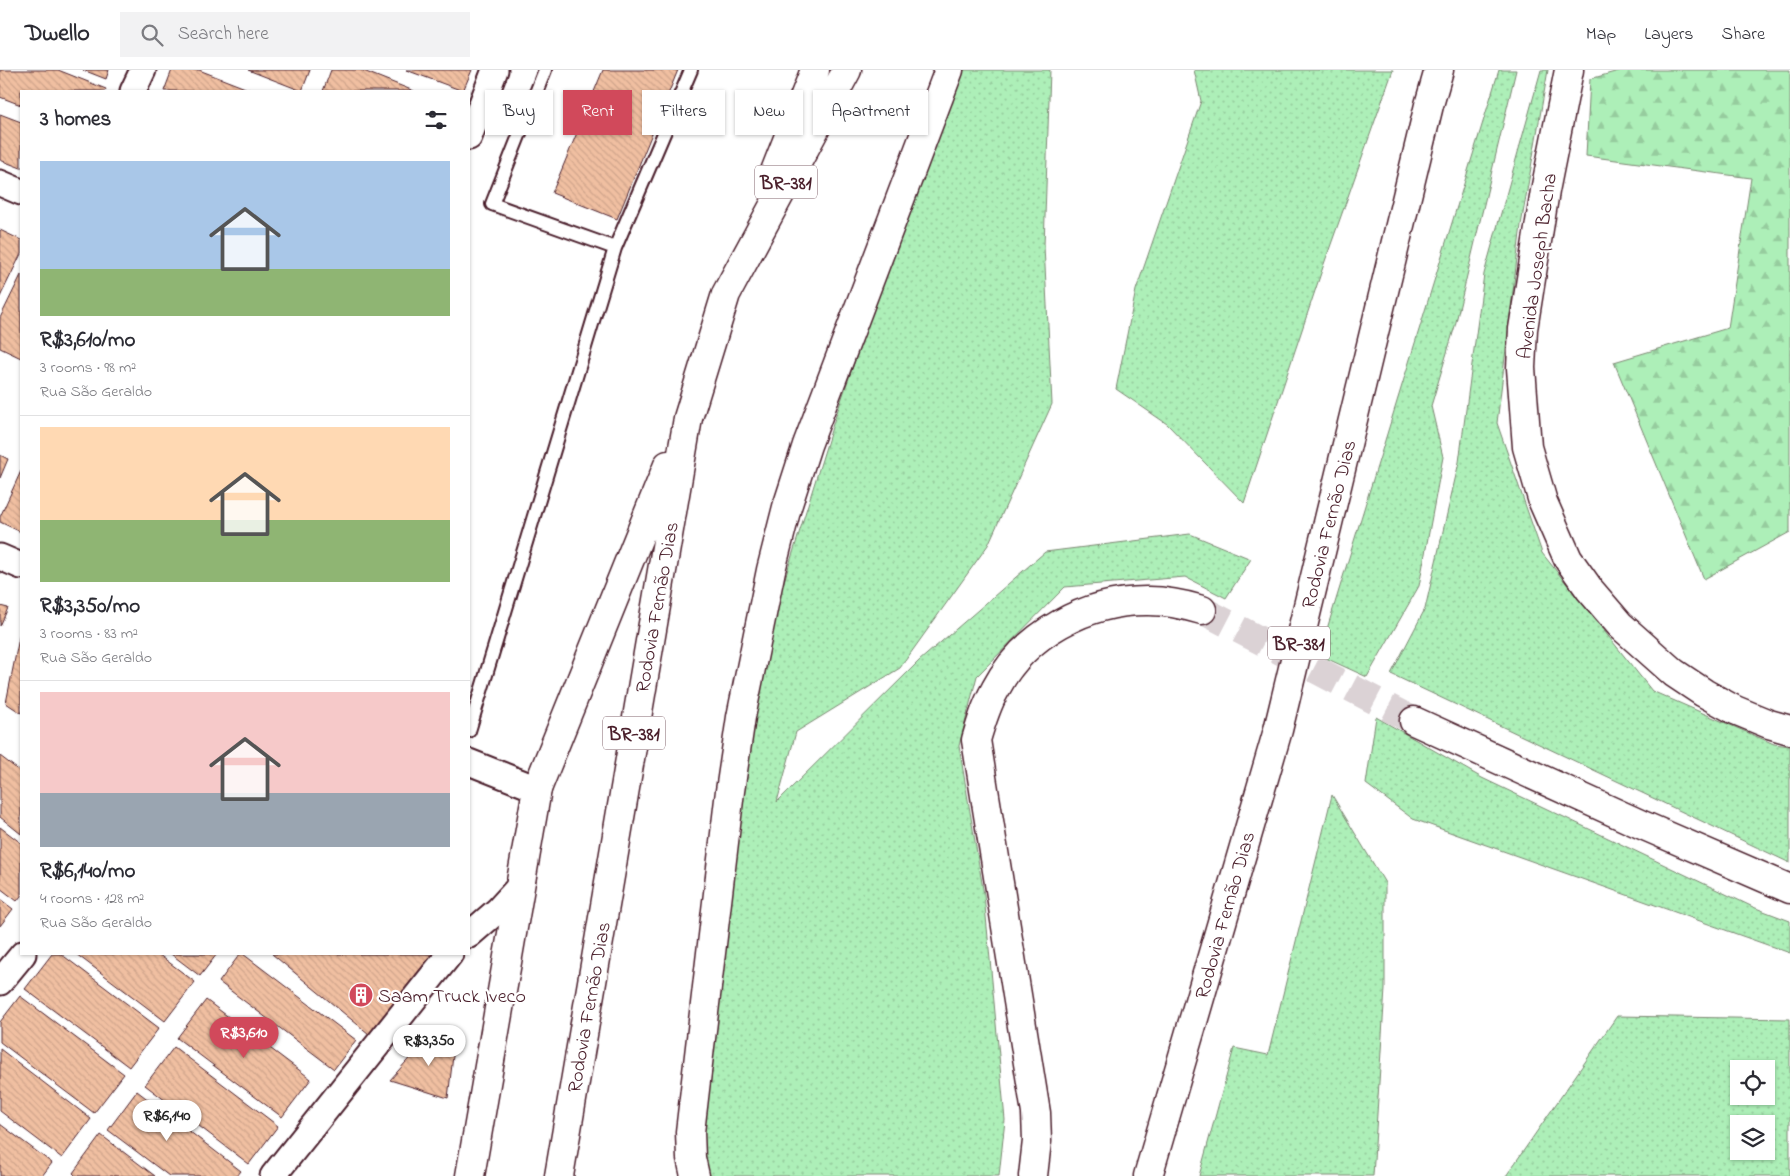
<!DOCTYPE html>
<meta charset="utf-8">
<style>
:root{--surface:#fff;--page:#f2f2f3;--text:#2b2b33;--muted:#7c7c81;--line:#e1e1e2;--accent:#d1495b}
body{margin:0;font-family:"Indie Flower",sans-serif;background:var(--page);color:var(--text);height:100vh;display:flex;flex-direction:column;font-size:19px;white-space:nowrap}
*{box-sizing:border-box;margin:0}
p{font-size:16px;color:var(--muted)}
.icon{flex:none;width:28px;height:28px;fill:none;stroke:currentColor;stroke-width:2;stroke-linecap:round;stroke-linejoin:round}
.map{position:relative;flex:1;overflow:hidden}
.details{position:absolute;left:20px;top:20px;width:450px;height:865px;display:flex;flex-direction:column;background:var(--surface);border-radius:0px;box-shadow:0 1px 4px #0004}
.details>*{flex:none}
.hud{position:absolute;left:485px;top:20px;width:475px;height:45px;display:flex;gap:10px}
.tools{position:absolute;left:1730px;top:990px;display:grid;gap:10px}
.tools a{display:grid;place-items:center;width:45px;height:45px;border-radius:0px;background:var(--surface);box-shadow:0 1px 4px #0004;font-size:25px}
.price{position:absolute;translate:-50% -42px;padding:0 11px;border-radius:18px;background:#fff;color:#222;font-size:16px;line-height:32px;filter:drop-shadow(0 1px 2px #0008)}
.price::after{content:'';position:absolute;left:50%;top:30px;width:15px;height:11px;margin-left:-8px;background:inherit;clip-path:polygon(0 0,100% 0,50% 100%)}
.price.on{background:var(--accent);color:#fff}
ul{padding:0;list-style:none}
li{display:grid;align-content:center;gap:10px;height:265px;padding:0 20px}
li+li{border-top:1px solid var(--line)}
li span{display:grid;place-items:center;height:155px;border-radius:0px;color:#555}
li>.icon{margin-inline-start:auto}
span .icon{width:90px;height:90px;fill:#fffc;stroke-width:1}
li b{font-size:21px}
h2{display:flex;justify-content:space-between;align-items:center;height:60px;padding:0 20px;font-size:21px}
.tag{padding:0 18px;border-radius:0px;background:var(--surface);box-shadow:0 1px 4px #0004;font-size:18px;line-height:45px}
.tag.on{background:var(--accent);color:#fff}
header{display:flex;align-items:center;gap:30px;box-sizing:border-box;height:70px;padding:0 25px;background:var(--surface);border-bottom:1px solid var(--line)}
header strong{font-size:24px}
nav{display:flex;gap:28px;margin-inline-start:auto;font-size:18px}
.search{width:350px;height:45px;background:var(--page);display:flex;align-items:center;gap:12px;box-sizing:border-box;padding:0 18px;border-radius:0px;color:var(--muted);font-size:19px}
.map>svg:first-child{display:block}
</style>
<header>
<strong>Dwello</strong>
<div class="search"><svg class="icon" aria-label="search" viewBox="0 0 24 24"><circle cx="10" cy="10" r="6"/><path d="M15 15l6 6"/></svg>Search here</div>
<nav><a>Map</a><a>Layers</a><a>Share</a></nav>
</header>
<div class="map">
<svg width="1790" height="1106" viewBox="0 0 1790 1106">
<defs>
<pattern id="grass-dots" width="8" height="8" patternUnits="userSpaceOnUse" patternTransform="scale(1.25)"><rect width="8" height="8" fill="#adefb8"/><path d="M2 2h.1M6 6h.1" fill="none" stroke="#96cc9e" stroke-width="1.8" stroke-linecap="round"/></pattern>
<pattern id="forest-firs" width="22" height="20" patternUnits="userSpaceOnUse" patternTransform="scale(1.25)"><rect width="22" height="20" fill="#adefb8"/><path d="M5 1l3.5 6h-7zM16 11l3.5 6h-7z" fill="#96cc9e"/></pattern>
<pattern id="building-back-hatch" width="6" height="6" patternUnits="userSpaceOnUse" patternTransform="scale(1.25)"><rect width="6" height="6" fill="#f0bfa1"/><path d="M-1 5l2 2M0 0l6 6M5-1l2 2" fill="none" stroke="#cfa48b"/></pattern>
</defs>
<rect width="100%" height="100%" fill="#fff"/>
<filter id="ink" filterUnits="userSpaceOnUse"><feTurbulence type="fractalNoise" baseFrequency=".02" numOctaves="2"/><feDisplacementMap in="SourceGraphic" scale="10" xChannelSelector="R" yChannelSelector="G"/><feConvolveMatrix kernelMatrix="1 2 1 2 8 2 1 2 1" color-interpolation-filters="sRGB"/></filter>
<g filter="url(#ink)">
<path fill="url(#grass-dots)" stroke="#7c8772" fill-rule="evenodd" d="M955 0H1050L1044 176 1052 334 988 475 900 598 796 662 777 732 919 591 1045 482 1190 464 1251 489 1226 528 1185 507 1065 517 977 606 959 676 984 825 1005 1050 999 1106H707L704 1061 713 968 759 592 833 354Z
M1194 0H1393L1324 194 1244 433 1167 354 1116 319 1136 220 1201 31Z
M1499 0H1516L1455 256 1431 336 1443 387 1419 516 1367 607 1319 585Z
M1541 0H1548L1521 155 1497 353 1542 483 1652 621 1774 674 1790 676V793L1391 604 1425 539 1459 392 1484 204Z
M1376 647 1482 708 1753 837 1790 851V883L1413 749 1366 714Z
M1332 725 1385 813V919L1373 1106H1199L1234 978 1268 985Z
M1617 946 1790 949V1106H1506ZM1739 999H1766V1026H1739ZM1739 1054H1766V1081H1739Z"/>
<path fill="url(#forest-firs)" stroke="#7c8772" d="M1622 0H1790V462L1704 509 1614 292 1728 258 1751 108 1586 86 1590 9Z"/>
<path fill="url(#building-back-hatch)" stroke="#4a1f2b" d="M0 0H58L106 19 105 21H21V35L0 27Z
M83 0H109L106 9Z
M172 0H199L253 21H164Z
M248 0H310L302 21Z
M331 0H361L414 21H323Z
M406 0H472L463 21Z
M603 0H678L617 149 552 123Z
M0 44 21 52V98L0 90Z
M0 160 21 170V184L0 227Z
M21 205V288L0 278V248Z
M0 385 8 389 0 408Z
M21 401V462L0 452V447Z
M0 536 8 538 0 556Z
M21 558V643L6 633Z
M0 686 21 702V764L0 747Z
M0 757 21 773V826L17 831 0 818Z
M0 829 13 839 0 856Z
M52 884H61L159 958 129 997 25 919Z
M76 884H158L195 912 165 951Z
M171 884H217L200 906Z
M240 884H243L356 970 334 999 219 912Z
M272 884H431L433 886 369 964Z
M20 926 124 1004 94 1043 0 972V952Z
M206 930 311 1009 282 1047 177 968Z
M430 965 455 969 448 1028 390 1010Z
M174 977 278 1056 249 1094 145 1015Z
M0 979 91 1049 62 1088 0 1041Z
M137 1021 241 1101 237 1106H169L108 1060Z
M0 1054 52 1093 42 1106H0Z
M101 1065 155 1106H76L73 1103Z"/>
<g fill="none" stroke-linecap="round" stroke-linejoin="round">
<path stroke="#dbd2d5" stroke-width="28" stroke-dasharray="28 14" stroke-linecap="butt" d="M1202 540 1414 651"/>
<defs>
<path id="service" d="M545 0 492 134 615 178 691 0
M469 661 615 178"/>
<path id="minor" d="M133 21 143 0
M469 67 495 0
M0 113 21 122
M0 487 21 496
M469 692 537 719
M469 865 498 840 520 816
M0 912 23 884
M273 1106 450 884"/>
<path id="secondary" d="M1569 0 1545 121 1523 259 1521 298 1527 377 1543 432 1568 489 1590 520 1620 555 1674 603 1704 623 1735 640 1769 654 1790 660
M1414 651 1640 754 1790 819
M470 1106 537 719
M695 1106 691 1088 690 1062 730 721 741 647 771 500 787 437 807 375 949 0
M1033 1106 1037 1071 1036 1043 976 670C981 653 986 636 995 620 1024 564 1087 530 1149 531 1167 531 1185 535 1202 540"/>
<path id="motorway" d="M774 104 815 0
M537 719 668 395
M559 1106 688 348 726 224 847 0
M1148 1106 1278 660 1429 35 1439 0"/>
</defs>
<use href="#service" stroke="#4a1f2b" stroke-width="16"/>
<use href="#minor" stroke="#4a1f2b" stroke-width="29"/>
<use href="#secondary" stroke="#4a1f2b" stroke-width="31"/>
<use href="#motorway" stroke="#4a1f2b" stroke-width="31"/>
<use href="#service" stroke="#fff" stroke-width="12"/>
<use href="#minor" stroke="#fff" stroke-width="25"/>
<use href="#secondary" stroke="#fff" stroke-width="28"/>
<use href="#motorway" stroke="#fff" stroke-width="28"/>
</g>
</g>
<defs>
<symbol id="building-disc" viewBox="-11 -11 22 22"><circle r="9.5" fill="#d1495b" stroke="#fff"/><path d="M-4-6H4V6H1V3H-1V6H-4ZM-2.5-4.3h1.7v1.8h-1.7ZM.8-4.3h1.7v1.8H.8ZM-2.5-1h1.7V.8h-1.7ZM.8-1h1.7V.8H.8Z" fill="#fff"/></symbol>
</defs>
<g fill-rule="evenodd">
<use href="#building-disc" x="347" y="911" width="28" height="28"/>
</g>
<g text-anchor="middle" stroke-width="4.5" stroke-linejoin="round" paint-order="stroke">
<g fill="#fff" stroke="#80626b" stroke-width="1">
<rect x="755" y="95.5" width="62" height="33" rx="4"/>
<rect x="1268" y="556.5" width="62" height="33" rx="4"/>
<rect x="603" y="646.5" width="62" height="33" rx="4"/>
</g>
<g font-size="19" font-weight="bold" fill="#4a1f2b">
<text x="786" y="119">BR-381</text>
<text x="1299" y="580">BR-381</text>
<text x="634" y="670">BR-381</text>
</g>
<g font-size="20" fill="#4a1f2b" stroke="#fff">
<text transform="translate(1536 196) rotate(-82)" y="7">Avenida Joseph Bacha</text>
<text transform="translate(1328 454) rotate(-76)" y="7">Rodovia Fernão Dias</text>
<text transform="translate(656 537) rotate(-80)" y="7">Rodovia Fernão Dias</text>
<text transform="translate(1224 845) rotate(-74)" y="7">Rodovia Fernão Dias</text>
<text transform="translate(588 937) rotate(-80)" y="7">Rodovia Fernão Dias</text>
</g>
<g font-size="20" fill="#4a1f2b" stroke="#fff" text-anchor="start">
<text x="378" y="932">Saam Truck Iveco</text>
</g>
</g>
</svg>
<div class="tools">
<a><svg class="icon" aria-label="locate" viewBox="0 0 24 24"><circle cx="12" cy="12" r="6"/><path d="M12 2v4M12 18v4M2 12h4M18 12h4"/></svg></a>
<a><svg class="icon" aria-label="layers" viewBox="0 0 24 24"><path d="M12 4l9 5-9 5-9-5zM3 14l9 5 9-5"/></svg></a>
</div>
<b class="price on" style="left:244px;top:989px">R$3,610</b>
<b class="price" style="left:429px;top:997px">R$3,350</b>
<b class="price" style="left:167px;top:1072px">R$6,140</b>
<div class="hud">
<a class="tag">Buy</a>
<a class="tag on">Rent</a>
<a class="tag">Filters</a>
<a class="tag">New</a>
<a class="tag">Apartment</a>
</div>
<section class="details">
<h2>3 homes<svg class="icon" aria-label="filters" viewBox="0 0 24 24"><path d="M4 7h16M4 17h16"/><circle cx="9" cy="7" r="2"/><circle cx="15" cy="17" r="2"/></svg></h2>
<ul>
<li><span style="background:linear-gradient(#a9c7e8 70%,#8fb573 0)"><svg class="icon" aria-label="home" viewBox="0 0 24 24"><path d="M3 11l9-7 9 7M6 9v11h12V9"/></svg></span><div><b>R$3,610/mo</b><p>3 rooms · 98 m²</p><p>Rua São Geraldo</p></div></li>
<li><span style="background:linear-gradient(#ffd9b3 60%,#8fb573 0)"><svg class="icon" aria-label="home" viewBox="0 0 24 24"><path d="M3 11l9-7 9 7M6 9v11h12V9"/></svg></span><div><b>R$3,350/mo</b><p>3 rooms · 83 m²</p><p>Rua São Geraldo</p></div></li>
<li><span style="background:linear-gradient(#f6c9c9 65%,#9aa5b1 0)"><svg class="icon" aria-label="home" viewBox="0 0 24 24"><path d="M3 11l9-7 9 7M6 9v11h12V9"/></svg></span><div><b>R$6,140/mo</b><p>4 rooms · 128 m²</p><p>Rua São Geraldo</p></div></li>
</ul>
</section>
</div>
